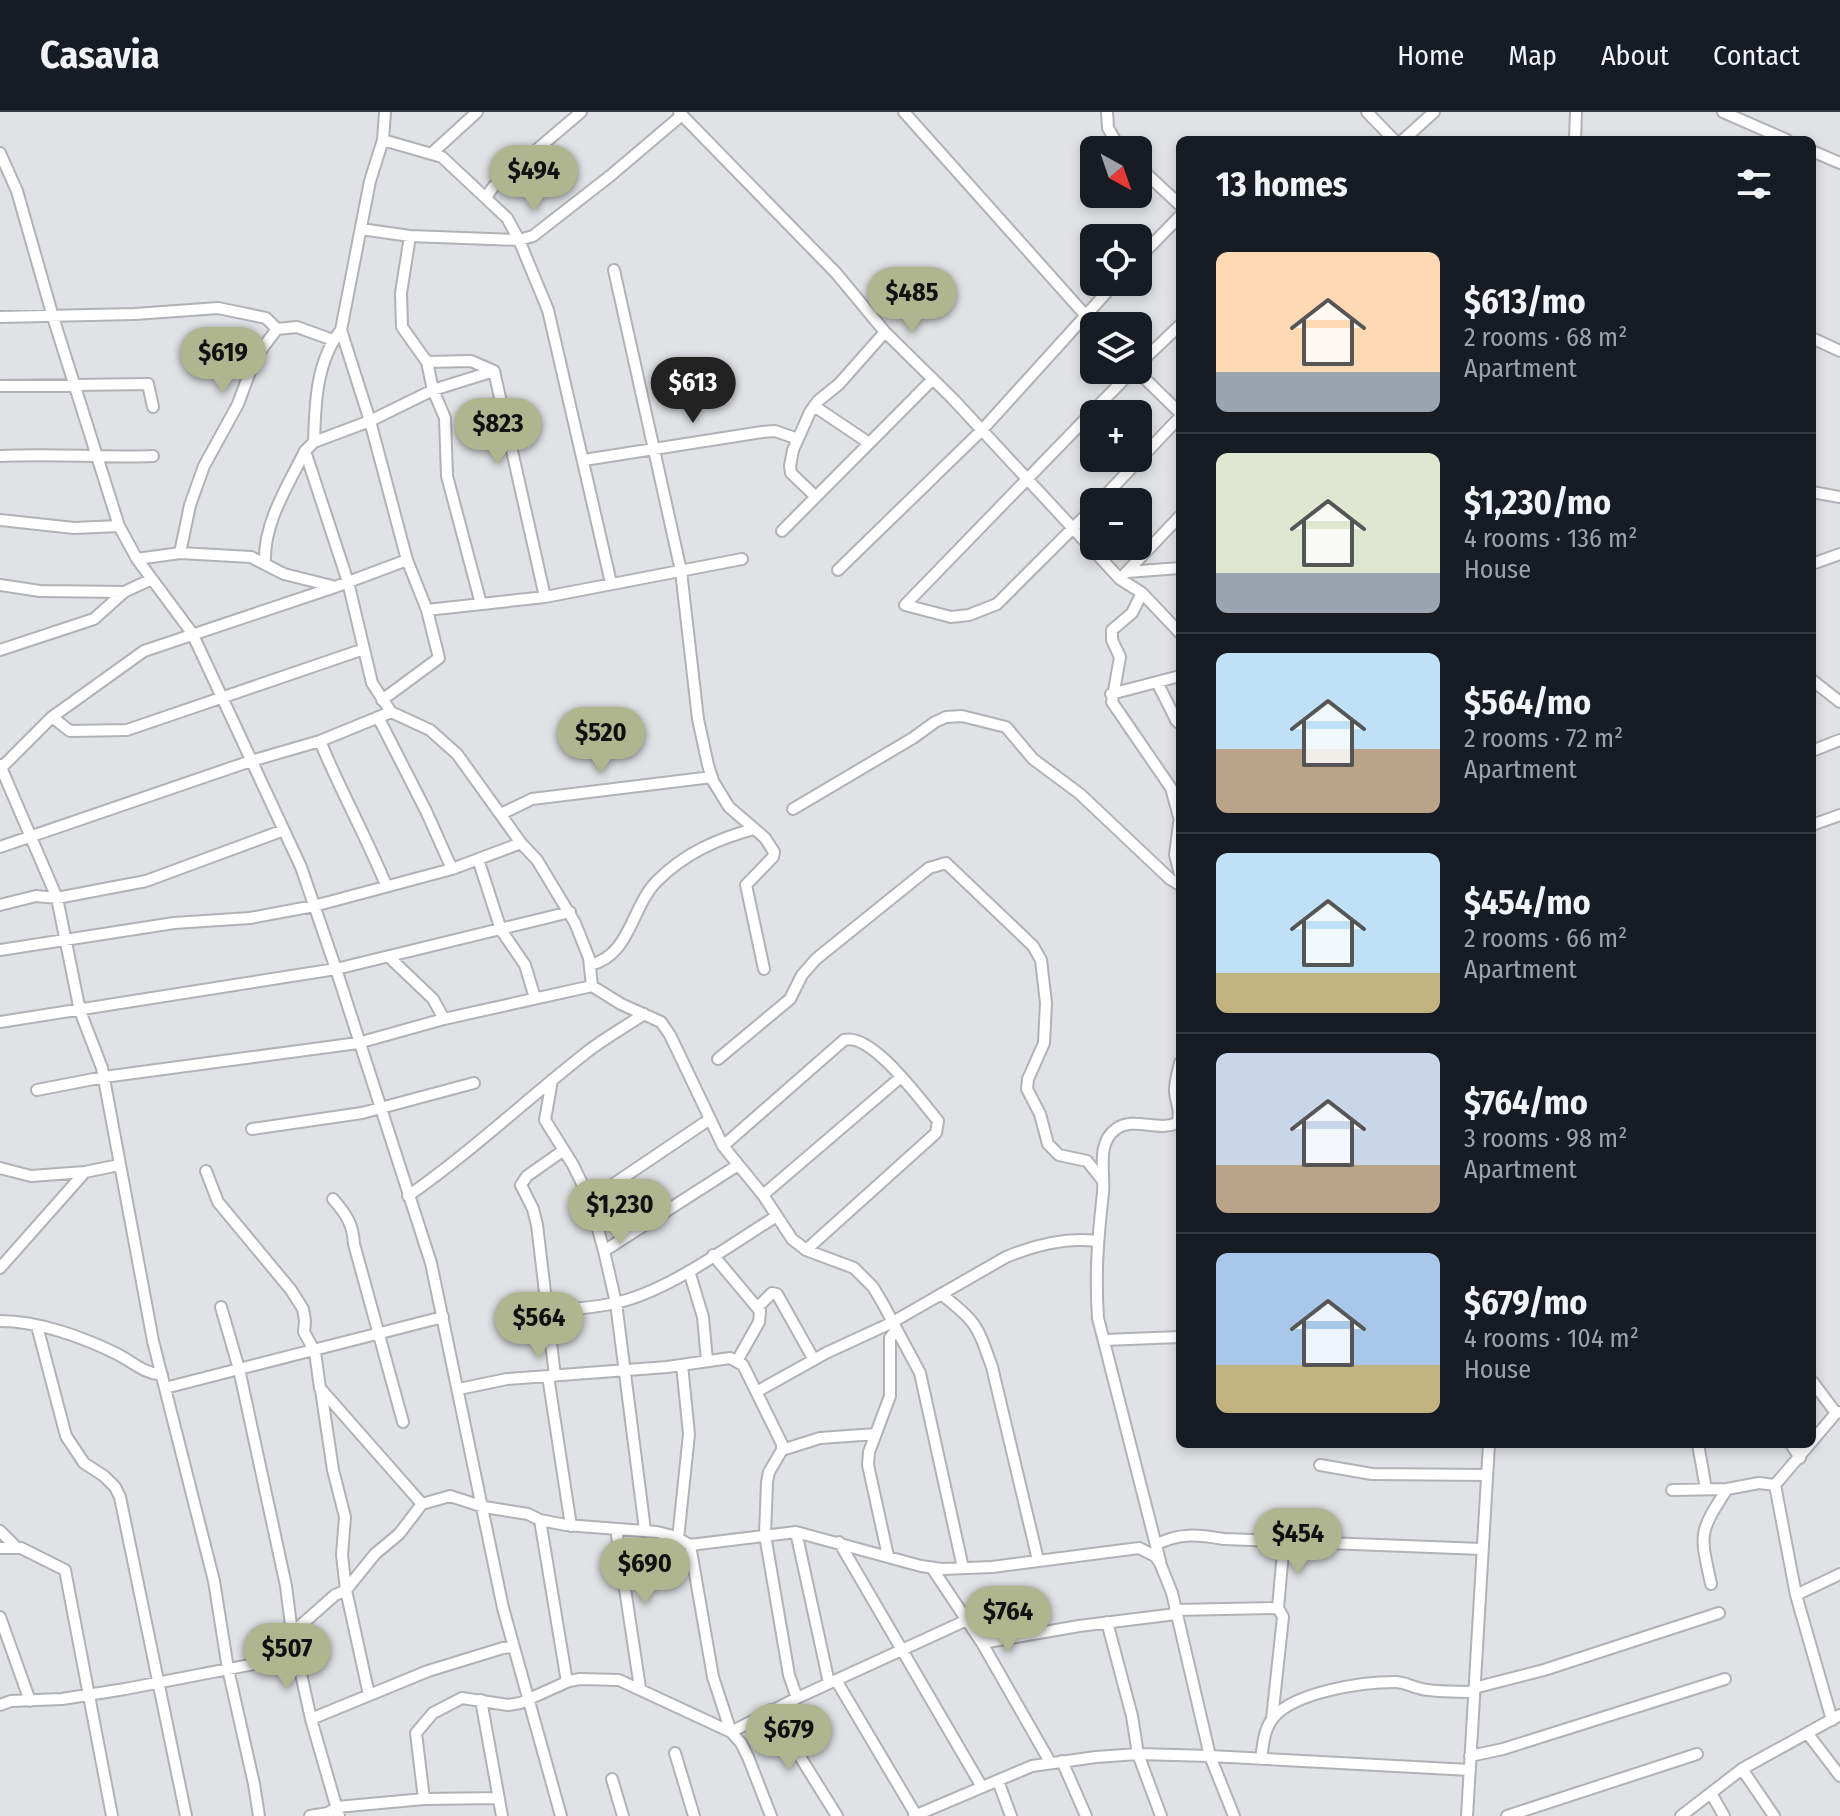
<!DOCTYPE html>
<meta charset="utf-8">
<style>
:root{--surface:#171b24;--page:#20242c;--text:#f1f3f6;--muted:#9ea1a6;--line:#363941;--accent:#afb58f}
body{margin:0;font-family:"Fira Sans Condensed",sans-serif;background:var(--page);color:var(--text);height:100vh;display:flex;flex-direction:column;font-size:30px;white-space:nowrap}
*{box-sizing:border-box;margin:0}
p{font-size:26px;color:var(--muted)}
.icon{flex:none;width:44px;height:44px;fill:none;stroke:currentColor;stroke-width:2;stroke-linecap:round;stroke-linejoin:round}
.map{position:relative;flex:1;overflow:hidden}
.details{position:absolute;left:1176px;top:24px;width:640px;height:1312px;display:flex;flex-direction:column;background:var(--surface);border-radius:12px;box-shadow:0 4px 12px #0003}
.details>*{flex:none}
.needle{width:52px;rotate:140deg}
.tools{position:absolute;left:1080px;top:24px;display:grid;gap:16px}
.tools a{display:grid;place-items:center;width:72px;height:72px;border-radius:12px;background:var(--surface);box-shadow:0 4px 12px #0003;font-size:40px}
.price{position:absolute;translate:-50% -68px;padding:0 18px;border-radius:28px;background:var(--accent);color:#111;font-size:26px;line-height:52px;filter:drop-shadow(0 2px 4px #0008)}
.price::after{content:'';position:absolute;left:50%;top:48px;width:24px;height:18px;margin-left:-12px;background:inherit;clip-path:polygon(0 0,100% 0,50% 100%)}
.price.current{background:#222;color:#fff}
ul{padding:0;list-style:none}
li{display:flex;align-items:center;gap:24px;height:200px;padding:0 40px}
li+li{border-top:2px solid var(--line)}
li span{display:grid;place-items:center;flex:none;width:224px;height:160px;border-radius:12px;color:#555}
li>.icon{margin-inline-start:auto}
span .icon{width:96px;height:96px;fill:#fffc;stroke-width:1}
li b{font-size:34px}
h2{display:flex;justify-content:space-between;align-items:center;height:96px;padding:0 40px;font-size:34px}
header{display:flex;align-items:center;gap:48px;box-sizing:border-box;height:112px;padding:0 40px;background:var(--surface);border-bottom:2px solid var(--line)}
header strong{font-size:38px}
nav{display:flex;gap:44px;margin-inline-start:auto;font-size:28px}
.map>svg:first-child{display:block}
</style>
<header>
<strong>Casavia</strong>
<nav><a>Home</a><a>Map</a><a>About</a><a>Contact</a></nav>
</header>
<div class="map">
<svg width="1840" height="1704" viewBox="0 0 1840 1704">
<rect width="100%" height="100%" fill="#e0e2e5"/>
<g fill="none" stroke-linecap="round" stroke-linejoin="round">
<defs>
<path id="minor" d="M679 0 836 161 885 220 953 287 1120 467
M904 0 1095 214
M1107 0 1108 16 1121 38
M1367 0 1394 28
M1723 0 1787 28
M383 28 442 45 507 106 519 128 548 198 611 471
M1403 28 1434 0
M1575 28 1576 0
M1812 39 1840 51
M0 41 17 79 53 205 119 414 137 447 192 521 301 755 336 857 431 1151 503 1496 561 1704
M431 42 477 0
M1138 54 1180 93
M486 85 494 74 581 0
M361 117 410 124 519 128 533 124 610 64 682 3
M410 124 401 181 402 215 427 250 433 278 445 306 447 364 481 492
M1138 147 1180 104
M614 158 681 459 698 607 708 653 713 669 729 695 765 726 774 740 773 745 746 773 764 857
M0 205 135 202 218 196 266 206 277 217
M341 218 370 309 407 448 427 498 439 546 382 588
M1812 226 1840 239
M427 250 471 249 494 259 545 485
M1138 253 1180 213
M1136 258 1180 301
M0 274 148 272 153 295
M814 294 869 331
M314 330 370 309 433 278 494 259
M305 339 348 470 372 571 391 600 430 618 457 642 521 731 537 748 575 811 589 846 592 874
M0 344C51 341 102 346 153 344
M584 348 762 320 775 319 798 327
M1812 380 1840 385
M816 385 791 361 790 354 793 338 810 300 818 289 839 272 885 220
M1099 390 1180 305
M1094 395 997 492 969 503 951 505 905 493 1133 258
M1180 404 1120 467 1142 481 1180 521
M0 408 74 416 119 414
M782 419 933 267
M180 441 190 393 204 354 238 292 255 246 277 217 297 215 333 228
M137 447 180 441 251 445 284 462 332 474
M265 451C263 412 288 373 305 339L314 330C315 293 316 249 341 218L370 69 383 28 385 0
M1812 452 1840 442
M838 458 982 318 1116 170
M1127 460 1180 456
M0 473 40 479 124 480
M1142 481 1132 501 1112 518V528L1120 545 1112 590 1171 676 1179 705
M427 498 545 485 742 447
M0 538 94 507 124 480 152 467
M1812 568 1840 590
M1157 570 1176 608 1180 612
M1111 582 1180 564
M52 605 70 619 127 618 364 537
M378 605 426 699 452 757
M320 629C340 678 366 724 386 773
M1812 639 1840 628
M0 653 57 786 80 899 102 956 153 1229 214 1469 228 1557 254 1672 259 1704
M1 656 52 605 144 539 335 475 407 448
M793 697 913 626 935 610 946 605 962 604 1006 615 1033 647 1080 682 1170 767 1180 773
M501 702 532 687 712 665
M1180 704 1175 743 1180 762
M1812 713 1840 703
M0 735 251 649 320 629 391 600
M478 747 501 818 525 853 535 886
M0 793 36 784 57 786 146 769 284 718
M0 838 174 811 250 806 314 794 452 757 521 731
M389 845 433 887 444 907
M590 853C631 843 631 795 657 769 685 741 717 727 754 717
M0 910 336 857 570 800
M718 947 790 887 802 863 816 847 929 756 946 751 1033 834 1041 848 1046 891 1044 931 1028 967 1027 977 1040 1002 1048 1032 1059 1043 1087 1049 1103 1069
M552 968 545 1008 573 1053 590 1088 604 1139 616 1191 645 1418
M37 978 104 965 358 931 444 907 592 874 621 892 661 910 670 923 723 1034 763 1083 792 1127 806 1138 854 1156 873 1175 882 1190 920 1261 963 1456
M252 1017 362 1001 474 971
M723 1034 844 928C872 920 921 989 938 1009L936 1021 806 1138
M0 1056 31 1064 85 1060
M206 1059 218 1090 291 1178 303 1197 305 1209 304 1220 315 1240 320 1276 422 1392
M763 1083 901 965
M408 1084C471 1040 527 987 587 940 605 926 625 915 644 902
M333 1087C346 1102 353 1112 354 1132L403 1310
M590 1088 710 1007
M604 1139 738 1053
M713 1143 760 1199 759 1210 737 1249
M0 1156 85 1060 119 1053
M689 1159 703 1205 707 1249
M941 1182C977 1210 977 1213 992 1255L1038 1448
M221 1195 239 1257 443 1205
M758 1195 772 1181 777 1182 814 1248
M547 1200C570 1197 593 1196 615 1191 668 1180 731 1132 777 1104
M0 1209C38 1209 83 1225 117 1242 133 1250 143 1261 162 1263
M37 1214 66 1324 84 1351 104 1364 115 1375 120 1385 186 1704
M1104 1228 1180 1225
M548 1264 571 1414
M555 1264 537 1113 533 1097 521 1073 527 1064 564 1038
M1812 1269 1836 1301
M165 1276 239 1257 286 1474 292 1521
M459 1277 507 1267 667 1255 730 1246 743 1253 782 1332V1338L769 1360 767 1370 765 1423 789 1563 797 1586
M321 1278 333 1358 345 1405 342 1443 346 1478 369 1583
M758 1279 826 1241 891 1211 1006 1145C1035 1133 1066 1125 1097 1129
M1698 1332 1706 1377
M1791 1332 1800 1346
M782 1338 820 1326 876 1322
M1320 1353 1372 1362 1487 1363
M1672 1378 1727 1377 1759 1371 1775 1373
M540 1408 567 1570
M616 1417 640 1576
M0 1419 16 1435
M796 1420 829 1571
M678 1427 689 1322 682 1253
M839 1430 982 1675
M690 1433 713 1565 731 1620 741 1631 748 1645 771 1704
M1156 1433C1179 1420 1199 1423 1224 1427L1482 1437
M0 1436H21L65 1458 112 1704
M888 1444 868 1353 869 1340 890 1284V1226L896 1218
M1160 1449 1098 1206C1095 1161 1098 1125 1103 1081 1105 1060 1096 1031 1116 1017 1133 1004 1158 1020 1177 1011 1182 999 1175 990 1175 978 1175 969 1178 960 1180 951
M932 1456 982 1531 1050 1650
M1711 1472C1700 1421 1698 1422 1727 1377
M1796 1483 1840 1462
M1278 1496 1284 1429
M1175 1498 1278 1496 1283 1505 1272 1607
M0 1505 30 1589
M1107 1510 1132 1604 1138 1642 1161 1704
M982 1531 1079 1514 1176 1502
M836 1568 916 1703
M1474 1576 1544 1558 1719 1501
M481 1588 502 1704
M0 1593 11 1589 62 1587 125 1577 296 1544
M771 1598 837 1704
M311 1607 428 1559 503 1536 513 1535
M1832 1608 1796 1483 1775 1373 1836 1301 1840 1300
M1808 1622 1840 1664
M675 1641 694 1704
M1470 1644 1503 1637 1725 1567
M1261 1647C1263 1633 1264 1617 1273 1606 1294 1580 1362 1570 1395 1570 1404 1570 1410 1574 1418 1576 1435 1581 1456 1579 1474 1580
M1062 1649 1086 1704
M1742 1657 1774 1704
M612 1667 623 1704
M998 1669 1011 1704
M1712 1683 1724 1704
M424 1687 499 1686
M310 1704 328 1701 337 1695 424 1687 416 1621 433 1601 462 1586 508 1593 520 1591 569 1569 580 1567 619 1568 731 1620 797 1586 967 1508
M339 1704 311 1607 292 1521 335 1483 346 1478 375 1442 399 1422 422 1392 450 1384 484 1395 528 1402 540 1408 566 1413 657 1420 673 1424 690 1433 796 1420 921 1454 942 1457 992 1455 1139 1436 1155 1444 1160 1451 1172 1481 1210 1644 1234 1704
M914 1704 1032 1654 1096 1645 1138 1642 1210 1644 1470 1658
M1467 1704 1489 1332
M1507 1704 1697 1642
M1681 1704 1742 1657 1840 1603"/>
</defs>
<use href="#minor" stroke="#b0b2b5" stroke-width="14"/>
<use href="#minor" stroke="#fff" stroke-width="10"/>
</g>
</svg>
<div class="tools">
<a><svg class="needle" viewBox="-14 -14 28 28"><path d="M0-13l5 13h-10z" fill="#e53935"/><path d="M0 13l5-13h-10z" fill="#9ea1a6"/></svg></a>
<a><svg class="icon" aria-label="locate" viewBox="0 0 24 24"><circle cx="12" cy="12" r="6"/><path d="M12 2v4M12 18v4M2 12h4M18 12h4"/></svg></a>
<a><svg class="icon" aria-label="layers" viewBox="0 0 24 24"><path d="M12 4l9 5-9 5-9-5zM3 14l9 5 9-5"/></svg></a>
<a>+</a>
<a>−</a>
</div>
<b class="price" style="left:534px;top:101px">$494</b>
<b class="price" style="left:912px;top:223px">$485</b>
<b class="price" style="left:223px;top:283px">$619</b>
<b class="price current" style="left:693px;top:313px">$613</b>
<b class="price" style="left:498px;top:354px">$823</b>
<b class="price" style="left:601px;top:663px">$520</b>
<b class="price" style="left:620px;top:1135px">$1,230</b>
<b class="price" style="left:539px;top:1248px">$564</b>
<b class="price" style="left:1298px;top:1464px">$454</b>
<b class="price" style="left:645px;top:1494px">$690</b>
<b class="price" style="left:1008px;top:1542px">$764</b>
<b class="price" style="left:287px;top:1579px">$507</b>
<b class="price" style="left:789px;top:1660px">$679</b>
<section class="details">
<h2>13 homes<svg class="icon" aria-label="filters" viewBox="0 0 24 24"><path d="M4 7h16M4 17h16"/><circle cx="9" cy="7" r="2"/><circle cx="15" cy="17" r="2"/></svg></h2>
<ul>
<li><span style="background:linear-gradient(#ffd9b3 75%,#9aa5b1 0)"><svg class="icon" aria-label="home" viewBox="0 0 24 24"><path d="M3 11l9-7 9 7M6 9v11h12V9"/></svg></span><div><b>$613/mo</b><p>2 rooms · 68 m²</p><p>Apartment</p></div></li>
<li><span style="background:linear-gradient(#dfe7d0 75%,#9aa5b1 0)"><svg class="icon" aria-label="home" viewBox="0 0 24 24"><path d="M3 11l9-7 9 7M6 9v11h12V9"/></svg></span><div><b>$1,230/mo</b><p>4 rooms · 136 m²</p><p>House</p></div></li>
<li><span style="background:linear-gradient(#bfe0f5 60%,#b9a48a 0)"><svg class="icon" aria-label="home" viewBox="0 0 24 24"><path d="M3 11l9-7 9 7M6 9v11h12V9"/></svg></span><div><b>$564/mo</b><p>2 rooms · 72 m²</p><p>Apartment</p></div></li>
<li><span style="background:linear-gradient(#bfe0f5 75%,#c2b280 0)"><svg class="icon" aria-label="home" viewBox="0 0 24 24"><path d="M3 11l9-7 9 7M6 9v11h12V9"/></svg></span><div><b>$454/mo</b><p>2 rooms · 66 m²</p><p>Apartment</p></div></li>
<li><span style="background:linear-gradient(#c9d6e8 70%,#b9a48a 0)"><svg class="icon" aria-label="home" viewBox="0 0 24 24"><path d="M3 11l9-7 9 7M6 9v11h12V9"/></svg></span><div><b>$764/mo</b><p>3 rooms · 98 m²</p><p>Apartment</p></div></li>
<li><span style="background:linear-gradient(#a9c7e8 70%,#c2b280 0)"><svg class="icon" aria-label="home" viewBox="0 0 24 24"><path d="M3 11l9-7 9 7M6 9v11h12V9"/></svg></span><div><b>$679/mo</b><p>4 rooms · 104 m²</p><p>House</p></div></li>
</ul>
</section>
</div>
